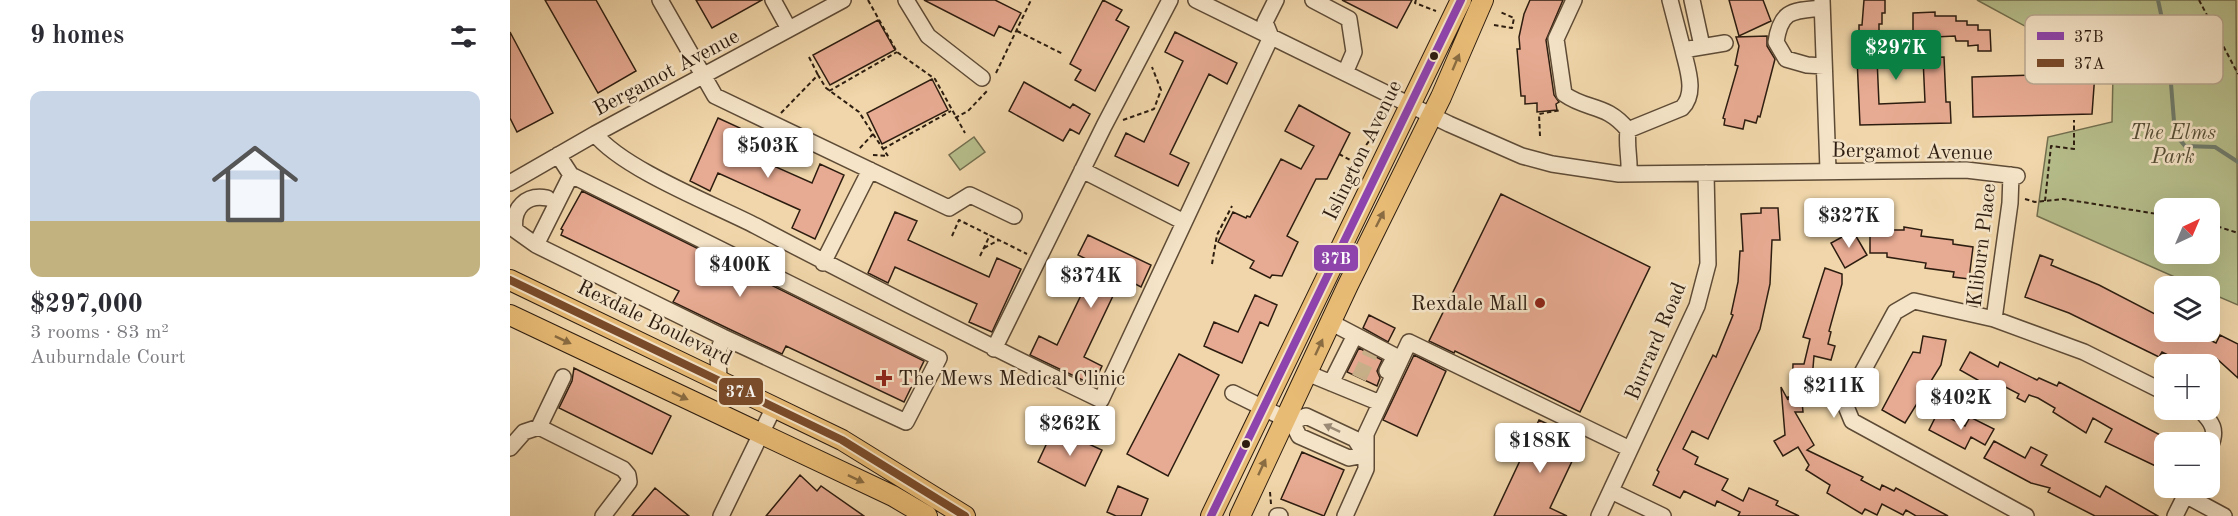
<!DOCTYPE html>
<meta charset="utf-8">
<style>
:root{--surface:#fff;--page:#f2f2f3;--text:#2b2b33;--muted:#7c7c81;--line:#e1e1e2;--accent:#0b8043}
body{margin:0;font-family:"Old Standard TT",serif;background:var(--page);color:var(--text);height:100vh;display:flex;flex-direction:column;font-size:22px;white-space:nowrap}
*{box-sizing:border-box;margin:0}
p{font-size:20px;color:var(--muted)}
.icon{flex:none;width:33px;height:33px;fill:none;stroke:currentColor;stroke-width:2;stroke-linecap:round;stroke-linejoin:round}
.map{position:relative;flex:1;overflow:hidden}
.side{display:flex;flex-direction:column;background:var(--surface);width:510px}
.side>*{flex:none}
.needle{width:39px;rotate:44deg}
.tools{position:absolute;left:1644px;top:198px;display:grid;gap:12px}
.tools a{display:grid;place-items:center;width:66px;height:66px;border-radius:12px;background:var(--surface);box-shadow:0 6px 24px #0002;font-size:30px}
.price{position:absolute;translate:-50% -51px;padding:0 14px;border-radius:6px;background:#fff;color:#222;font-size:20px;line-height:39px;filter:drop-shadow(0 2px 3px #0008)}
.price::after{content:'';position:absolute;left:50%;top:36px;width:18px;height:14px;margin-left:-9px;background:inherit;clip-path:polygon(0 0,100% 0,50% 100%)}
.price.selected{background:var(--accent);color:#fff}
ul{padding:0;list-style:none}
li{display:grid;align-content:center;gap:12px;height:318px;padding:0 30px}
li+li{border-top:2px solid var(--line)}
li span{display:grid;place-items:center;height:186px;border-radius:12px;color:#555}
li>.icon{margin-inline-start:auto}
span .icon{width:108px;height:108px;fill:#fffc;stroke-width:1}
li b{font-size:26px}
h2{display:flex;justify-content:space-between;align-items:center;height:72px;padding:0 30px;font-size:26px}
main{display:flex;flex:1;min-height:0}
.map>svg:first-child{display:block}
</style>
<main>
<section class="side">
<h2>9 homes<svg class="icon" aria-label="filters" viewBox="0 0 24 24"><path d="M4 7h16M4 17h16"/><circle cx="9" cy="7" r="2"/><circle cx="15" cy="17" r="2"/></svg></h2>
<ul>
<li><span style="background:linear-gradient(#c9d6e8 70%,#c2b280 0)"><svg class="icon" aria-label="home" viewBox="0 0 24 24"><path d="M3 11l9-7 9 7M6 9v11h12V9"/></svg></span><div><b>$297,000</b><p>3 rooms · 83 m²</p><p>Auburndale Court</p></div></li>
</ul>
</section>
<div class="map">
<svg width="1728" height="516" viewBox="0 0 1728 516">
<rect width="100%" height="100%" fill="#f0d6aa"/>
<filter id="stains"><feTurbulence type="fractalNoise" baseFrequency=".00333" numOctaves="4"/><feColorMatrix values="0 0 0 0 .2 0 0 0 0 .09 0 0 0 0 .02 0 0 0 .5 -.17"/></filter>
<radialGradient id="worn" r=".72"><stop offset=".6" stop-color="#630" stop-opacity="0"/><stop offset="1" stop-color="#630" stop-opacity=".3"/></radialGradient>
<path fill="#b6be8b" stroke="#726e4e" stroke-width="1.5" fill-rule="evenodd" d="M1467 0H1726L1728 305 1700 293V286H1685L1527 216 1538 137 1602 122 1603 74ZM1654 208H1700V254H1654Z
M464 137 475 152 450 170 439 155Z"/>
<g fill="none" stroke-linecap="round" stroke-linejoin="round">
<path stroke="#6e7b6c" stroke-width="4" d="M1648 0 1658 46 1665 134 1675 146 1705 147 1728 162"/>
</g>
<path fill="#e7aa92" stroke="#2d1d10" stroke-width="1.5" d="M35 0H86L126 71 88 93Z
M186 0H252L202 28Z
M414 0H485L511 13 501 32 489 26 484 36Z
M593 0 612 10 606 20 619 27 585 91 565 80 571 70 560 64Z
M832 0H902L887 28Z
M1020 0H1053L1036 40 1044 95 1049 102 1046 104 1047 110 1027 112V103L1015 104V96H1011L1007 49H1010L1009 37 1014 14Z
M1219 0H1253L1261 21 1229 36Z
M1354 0H1375V13H1372V24H1369V36H1366L1369 104 1415 102 1413 58 1434 57 1436 102H1440L1441 123 1350 125 1346 36H1349V25H1352Z
M1425 12V16H1446V21H1457V25H1468V30H1480L1481 51H1468V45L1458 46V41H1446L1445 36 1425 37V32H1403V13Z
M368 20 385 50 320 85 303 55Z
M0 32 43 113 7 132 0 118Z
M665 32 727 63 717 84 699 74 660 154 679 163 668 186 605 156 616 133 634 142 673 61 655 52Z
M1257 36V46L1265 59 1250 117 1248 116 1246 123 1235 120 1233 129 1214 125 1215 119 1213 118 1228 66 1225 65 1229 46 1226 37Z
M1585 73 1582 114 1463 117 1462 77Z
M422 79 438 110 372 144 357 113Z
M514 82 560 108 563 104 580 114 569 134 560 129 553 141 499 111Z
M789 105 840 133 817 179H806L777 236 788 242 772 276 762 275 760 278 740 268 744 261 708 242 723 212 736 218 737 216 740 217 771 159 791 169 804 146 775 131Z
M208 118 230 128 221 147 302 183 310 164 334 175 305 239 282 228 290 210 208 173 200 191 180 181Z
M72 191 414 361 394 402 276 346 272 354 217 328 163 302 169 291 51 235 53 230 51 229Z
M991 194 1140 267 1070 412 945 351 944 353 919 341Z
M1251 208H1268L1270 240H1262L1260 284 1250 329 1198 439 1182 431 1173 449 1188 457 1185 464 1218 479 1212 490 1233 501 1239 488 1268 501 1266 505 1289 516H1228L1230 512 1207 501 1205 506 1174 491 1170 498 1143 485 1149 472 1147 470 1203 355 1206 357 1223 315 1221 314 1228 282 1230 251H1233L1231 214 1251 213Z
M385 212 407 221 398 240 479 277 487 258 511 269 482 332 459 322 467 304 385 267 378 283 358 273Z
M1394 227 1412 230 1411 236 1443 240V244L1463 247 1459 279 1443 277 1444 272 1415 268 1416 263 1377 257V253H1360V230H1394Z
M1343 231 1357 255 1335 268 1321 243Z
M578 235 641 265 631 287 612 277 574 357 592 366 583 385 520 355 529 336 547 345 586 264 568 255Z
M1530 255 1543 260 1541 265 1589 285 1649 316 1654 321V332H1683L1706 343 1710 335 1728 344V378L1707 359 1702 367 1688 359 1686 362 1680 359 1676 364 1652 352 1649 357 1559 313 1515 297Z
M1315 268 1332 274V284L1319 331 1321 332 1318 344 1325 346 1321 360 1304 356 1301 391H1291L1293 412H1285L1304 445 1297 450 1353 477 1351 480 1370 490 1372 485 1384 491 1386 488 1438 516H1406L1396 510 1393 515 1372 504 1367 515 1355 509 1352 514 1317 493 1320 485 1296 470 1299 465 1288 447 1273 456 1264 441 1275 435 1271 387 1278 400V397H1282L1283 364H1294L1300 339 1293 337Z
M745 295 767 305 758 326 750 322 732 363 694 346 704 322 728 332Z
M859 315 885 328 878 342 853 328Z
M1413 336 1436 340 1431 365 1395 423 1372 410 1403 352 1410 353Z
M849 348 872 360 867 371 870 378 867 386 837 372Z
M1460 352 1488 367 1490 362 1527 380 1529 378 1547 386 1549 382 1654 437V470L1595 442 1602 429 1583 418 1576 433 1543 412 1545 408 1528 398 1519 395 1515 402 1507 398 1509 394 1484 381 1480 387 1450 370Z
M669 354 709 375 658 476 617 454Z
M904 355 936 371 907 436 873 420Z
M64 368 161 416 142 454 49 408 62 381Z
M1428 412 1455 426 1460 417 1484 429 1475 445 1461 437 1455 449 1419 430Z
M1029 420 1072 440 1040 508 1057 516H984Z
M544 428 592 450 575 486 528 462Z
M1484 441 1515 458 1521 447 1537 455 1531 465 1590 497 1596 486 1648 516H1585L1538 492 1540 488 1521 483 1474 458Z
M792 452 834 470 814 516 771 499Z
M290 475 307 491 311 486 354 516H256Z
M608 486 638 499 631 516H606L597 512Z
M145 488 179 516H122Z"/>
<g fill="none" stroke-linecap="round" stroke-linejoin="round">
<path stroke="#c9b18b" stroke-width="15" stroke-dasharray="15 8" stroke-linecap="butt" d="M849 378 861 352"/>
<defs>
<path id="minor" d="M150 0 205 96 439 208 460 195 504 216
M263 0 279 29
M396 0 418 36 472 78
M686 0 939 124 1012 156 1042 164 1109 174 1456 170 1507 176
M803 0 839 19 844 52 835 73
M1064 0 1046 39 1054 94C1078 111 1096 103 1118 130
M1160 0 1173 50
M1182 0 1192 46
M1312 0 1318 170
M1312 8C1283 11 1271 9 1266 42L1276 59 1297 65 1314 66
M85 134C113 169 203 204 246 226 360 286 475 344 591 400L761 37 755 22 766 0
M572 170 674 222
M1119 174C1120 158 1116 146 1118 130L1172 108C1187 93 1177 68 1173 50L1215 43
M0 183 85 134 333 0
M37 198C16 194 2 208 5 230L26 245 61 175 48 155
M26 245 213 337 396 422 429 358 61 175
M313 263 360 170
M1484 319 1500 203 1501 175
M820 322 885 356 877 371
M484 349 594 126 660 0
M797 373 870 403
M209 380 208 352 213 337
M821 383 845 335
M723 393 782 422 789 436 839 458 855 455
M1690 410C1702 422 1708 430 1700 447
M782 422 796 416 845 439 855 455
M29 427 53 377
M0 448 14 432 29 427 113 469 118 475 119 482 93 516
M1101 491 1153 516
M1675 495 1714 516
M211 516 264 407
M767 516H770
M835 516 856 469V434L899 342 1120 449
M1089 516 1187 306 1198 264 1196 173
M1516 516 1342 421 1335 404 1385 312 1404 301 1484 319 1574 352 1654 392
M1665 516 1679 488"/>
<path id="major" d="M0 280 332 440 455 516
M0 315 383 496 417 516
M701 516 951 0
M730 516 838 285 931 97 973 0"/>
</defs>
<use href="#minor" stroke="#5e4b36" stroke-width="18"/>
<use href="#major" stroke="#2d1d10" stroke-width="22"/>
<path stroke="#2d1d10" stroke-width="2" stroke-dasharray="4.5 3" stroke-linecap="butt" d="M358 0 387 52 425 79 455 133
M906 0 905 3 926 11
M1689 0 1728 74
M984 25 1002 28 1004 18 990 12
M507 31 553 54
M299 57 308 75
M486 73 521 0
M319 91 387 52
M271 113 308 75 316 88 349 112 363 134 349 149
M445 118 458 111 477 91
M613 120 644 109 651 90 642 67
M363 134 378 156
M1030 136 1029 114 1051 110
M373 149 441 111
M829 154 844 162
M363 155 378 156
M1515 199 1525 202 1553 199 1654 215
M835 200 844 162 872 123
M1535 201 1541 146 1564 149V120
M1700 224 1728 233
M442 236 449 220 517 254
M474 248 489 240
M470 256 480 235
M702 264 707 235 722 206
M760 492 761 504"/>
<use href="#minor" stroke="#f5e4c8" stroke-width="15"/>
<use href="#major" stroke="#e8bb75" stroke-width="20"/>
<defs>
<path id="bus-1" d="M701 516 951 0"/>
<path id="bus-2" d="M0 280 332 440 455 516"/>
</defs>
<use href="#bus-1" stroke="#f5e4c8" stroke-width="12"/>
<use href="#bus-2" stroke="#f5e4c8" stroke-width="12"/>
<use href="#bus-1" stroke="#8e44ad" stroke-width="8"/>
<use href="#bus-2" stroke="#7a4b2a" stroke-width="8"/>
</g>
<defs><path id="oneway-solid" d="M-6-.8H1V-3.2L6.5 0L1 3.2V.8H-6Z" transform="scale(1.5)"/></defs>
<g fill="#8a6c42">
<use href="#oneway-solid" transform="translate(946 62) rotate(-67)"/>
<use href="#oneway-solid" transform="translate(870 219) rotate(-63)"/>
<use href="#oneway-solid" transform="translate(53 340) rotate(25)"/>
<use href="#oneway-solid" transform="translate(809 347) rotate(-65)"/>
<use href="#oneway-solid" transform="translate(170 396) rotate(25)"/>
<use href="#oneway-solid" transform="translate(752 467) rotate(-65)"/>
<use href="#oneway-solid" transform="translate(346 479) rotate(25)"/>
</g>
<use fill="#9b8a75" href="#oneway-solid" transform="translate(822 428) rotate(-155)"/>
<g fill="#2d1d10" stroke="#f5e4c8" stroke-width="2">
<circle cx="924" cy="56" r="5"/>
<circle cx="736" cy="444" r="5"/>
</g>
<g fill="#8f2418" stroke="#f5e4c8" stroke-width="2">
<circle cx="1030" cy="303" r="6"/>
<path d="M371 369h6v6h6v6h-6v6h-6v-6h-6v-6h6z"/>
</g>
<g text-anchor="middle" stroke-width="5" stroke-linejoin="round" paint-order="stroke">
<g font-size="21" fill="#2d1d10" stroke="#f5e4c8">
<text transform="translate(156 72) rotate(-28)" y="7">Bergamot Avenue</text>
<text transform="translate(852 150) rotate(-64)" y="7">Islington Avenue</text>
<text transform="translate(1402 151) rotate(1)" y="7">Bergamot Avenue</text>
<text transform="translate(1471 245) rotate(-83)" y="7">Kliburn Place</text>
<text transform="translate(145 322) rotate(26)" y="7">Rexdale Boulevard</text>
<text transform="translate(1145 341) rotate(-67)" y="7">Burrard Road</text>
</g>
<g font-size="21" font-style="italic" fill="#564d35" stroke="#f5e4c8">
<text x="1663" y="139">The Elms<tspan x="1663" dy="24">Park</tspan></text>
</g>
<g font-size="21" fill="#2d1d10" stroke="#f5e4c8" text-anchor="end">
<text x="1018" y="310">Rexdale Mall</text>
<text x="388" y="385" text-anchor="start">The Mews Medical Clinic</text>
</g>
</g>
<rect x="1515" y="15" width="198" height="69" rx="9" fill="#f5e4c8" stroke="#b9a891" stroke-width="1.5"/>
<rect x="1527" y="32" width="27" height="8" fill="#8e44ad"/>
<rect x="1527" y="59" width="27" height="8" fill="#7a4b2a"/>
<g font-size="16" fill="#2d1d10">
<text x="1564" y="42">37B</text>
<text x="1564" y="69">37A</text>
</g>
<g stroke="#f5e4c8" stroke-width="2">
<rect x="803" y="244" width="46" height="28" rx="6" fill="#8e44ad"/>
<rect x="208" y="377" width="46" height="29" rx="6" fill="#7a4b2a"/>
</g>
<g font-size="16" text-anchor="middle" font-weight="bold" fill="#fff">
<text x="826" y="264">37B</text>
<text x="231" y="397">37A</text>
</g>
<rect width="100%" height="100%" filter="url(#stains)"/>
<rect width="100%" height="100%" fill="url(#worn)"/>
</svg>
<div class="tools">
<a><svg class="needle" viewBox="-14 -14 28 28"><path d="M0-13l5 13h-10z" fill="#e53935"/><path d="M0 13l5-13h-10z" fill="#7c7c81"/></svg></a>
<a><svg class="icon" aria-label="layers" viewBox="0 0 24 24"><path d="M12 4l9 5-9 5-9-5zM3 14l9 5 9-5"/></svg></a>
<a>+</a>
<a>−</a>
</div>
<b class="price selected" style="left:1386px;top:81px">$297K</b>
<b class="price" style="left:258px;top:179px">$503K</b>
<b class="price" style="left:1339px;top:249px">$327K</b>
<b class="price" style="left:230px;top:298px">$400K</b>
<b class="price" style="left:581px;top:309px">$374K</b>
<b class="price" style="left:1324px;top:419px">$211K</b>
<b class="price" style="left:1451px;top:431px">$402K</b>
<b class="price" style="left:560px;top:457px">$262K</b>
<b class="price" style="left:1030px;top:474px">$188K</b>
</div>
</main>
